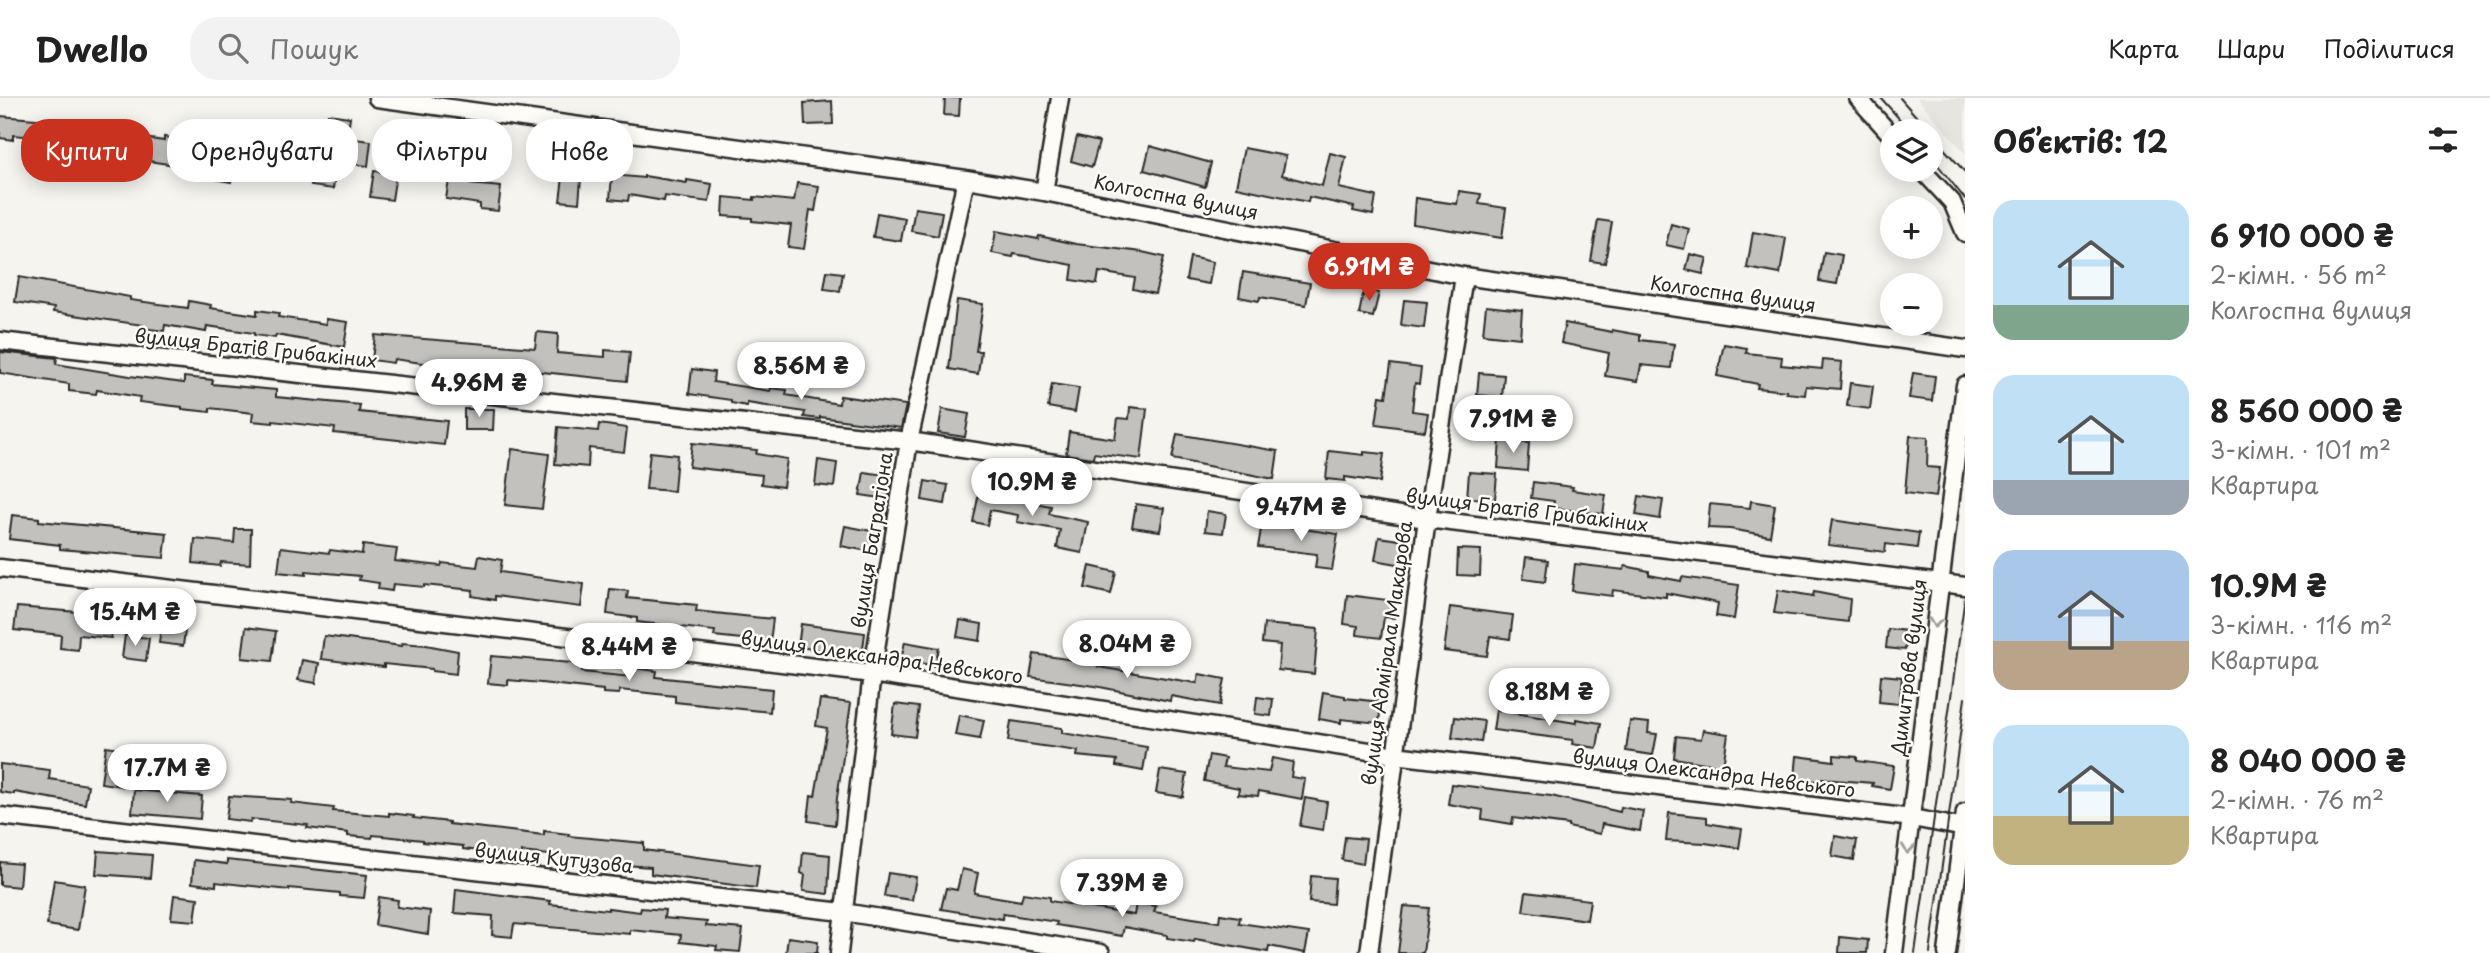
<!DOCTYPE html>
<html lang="uk">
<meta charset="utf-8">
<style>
:root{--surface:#fff;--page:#f2f2f2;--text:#222;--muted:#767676;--line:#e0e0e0;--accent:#c8321e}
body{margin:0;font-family:"Playpen Sans",sans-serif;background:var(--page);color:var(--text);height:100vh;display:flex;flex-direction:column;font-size:26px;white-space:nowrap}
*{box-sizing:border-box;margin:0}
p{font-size:23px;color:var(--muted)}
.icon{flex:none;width:38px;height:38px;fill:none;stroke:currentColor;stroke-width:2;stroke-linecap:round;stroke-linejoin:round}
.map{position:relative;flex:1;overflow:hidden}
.side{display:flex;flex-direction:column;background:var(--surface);width:525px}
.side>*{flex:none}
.banner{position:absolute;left:21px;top:21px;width:665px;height:63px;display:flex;gap:14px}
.buttons{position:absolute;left:1880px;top:21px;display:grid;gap:14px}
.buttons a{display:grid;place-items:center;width:63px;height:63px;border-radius:50%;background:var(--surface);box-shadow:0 4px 18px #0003;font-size:35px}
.price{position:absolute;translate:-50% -60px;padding:0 16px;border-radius:24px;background:#fff;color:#222;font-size:23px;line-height:46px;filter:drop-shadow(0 2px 4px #0008)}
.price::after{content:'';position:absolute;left:50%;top:42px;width:21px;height:16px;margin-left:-10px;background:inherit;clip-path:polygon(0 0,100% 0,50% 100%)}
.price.current{background:var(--accent);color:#fff}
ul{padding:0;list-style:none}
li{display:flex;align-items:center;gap:21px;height:175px;padding:0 28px}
li span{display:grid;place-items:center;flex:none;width:196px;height:140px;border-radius:21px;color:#555}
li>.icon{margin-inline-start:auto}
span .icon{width:84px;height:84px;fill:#fffc;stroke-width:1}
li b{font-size:30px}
h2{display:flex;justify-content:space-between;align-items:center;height:84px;padding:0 28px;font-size:30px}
.pill{padding:0 24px;border-radius:28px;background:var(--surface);box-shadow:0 4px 18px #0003;font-size:24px;line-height:63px}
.pill.current{background:var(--accent);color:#fff}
header{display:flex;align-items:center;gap:42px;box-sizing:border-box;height:98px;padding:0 35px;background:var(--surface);border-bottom:2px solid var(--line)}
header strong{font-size:33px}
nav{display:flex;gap:38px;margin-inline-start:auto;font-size:24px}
.search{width:490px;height:63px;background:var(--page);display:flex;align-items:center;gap:18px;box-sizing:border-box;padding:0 24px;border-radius:28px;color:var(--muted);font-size:26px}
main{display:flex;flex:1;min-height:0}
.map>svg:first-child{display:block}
</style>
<header>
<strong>Dwello</strong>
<div class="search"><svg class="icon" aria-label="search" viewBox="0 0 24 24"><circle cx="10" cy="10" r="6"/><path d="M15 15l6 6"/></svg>Пошук</div>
<nav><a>Карта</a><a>Шари</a><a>Поділитися</a></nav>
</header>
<main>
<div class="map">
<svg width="1965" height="855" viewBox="0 0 1965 855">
<rect width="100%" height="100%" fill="#f5f4ef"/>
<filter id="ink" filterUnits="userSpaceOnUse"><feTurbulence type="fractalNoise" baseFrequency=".0143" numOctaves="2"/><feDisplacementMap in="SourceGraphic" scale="14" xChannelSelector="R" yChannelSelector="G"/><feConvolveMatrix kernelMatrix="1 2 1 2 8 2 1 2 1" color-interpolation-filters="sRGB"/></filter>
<g filter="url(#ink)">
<path fill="#e6e5e0" d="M1917 0H1965V55Z"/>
<path fill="#c2c1be" stroke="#2b2b2b" stroke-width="2" d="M945 0H960L959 18 944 17Z
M832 3 833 26 805 27 804 5Z
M328 16 350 19 347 40 371 43 368 68 337 64 333 91 311 88 312 81 272 76 275 54 322 61Z
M0 18 71 24 70 39H123V37L164 43V39L186 42 182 68 142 62 141 66 102 60V77H60V41L13 37V42L0 40Z
M1077 39 1099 44 1092 69 1071 63Z
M1150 48 1211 65 1205 89 1144 72Z
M1244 50 1286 58 1282 77 1322 88 1330 55 1346 59 1339 90 1376 98 1373 117 1353 113 1354 109 1309 99 1308 104 1236 89Z
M213 51 236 55 231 84 209 80Z
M374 73 396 76 392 102 370 99Z
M450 76 471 79 470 86 501 89 498 113 480 111V106L446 101Z
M612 77 644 80V78L687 85V82L712 86 709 104 665 98 664 103 629 97 628 103 610 101Z
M563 79 581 81 579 105 560 103Z
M797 85 819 88 815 113 810 112 804 151 788 149 791 127 752 123V120L723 118 724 99 754 102V99L794 103Z
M1459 93 1481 96 1479 106 1506 110 1502 140 1413 126 1415 100 1457 106Z
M915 110 942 114 938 138 911 133Z
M877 115 905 120 901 143 873 139Z
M1598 122 1612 124 1605 165 1591 163Z
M1671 126 1689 131 1684 151 1666 147Z
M996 133 1038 141 1039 138 1076 146 1142 154 1164 159 1155 196 1133 191 1135 180 1099 174 1097 186 1071 182 1073 167 1014 156 1013 159 992 155Z
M1753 134 1786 140 1780 176 1747 170Z
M1824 154 1842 157 1837 186 1819 183Z
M1690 156 1707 160 1703 176 1686 172Z
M1190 159 1213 164 1209 186 1186 182Z
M827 173 843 175 840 193 824 191Z
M1243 174 1310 185 1306 207 1260 199 1259 203 1239 199Z
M19 179 130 199V202L188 210 189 203 211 207 210 210 257 217V212L279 215 278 219 326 226V221L348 224 344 249 276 237 275 240 254 237V235L207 228 206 234 165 227 164 233 142 230 143 227 53 214 54 210 15 204Z
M1364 192 1379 195 1373 219 1359 216Z
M957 202 983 206 976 253H981L978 276 949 271Z
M1404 202 1427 204 1424 230 1401 227Z
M1486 208 1522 212 1520 240 1483 236Z
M1565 225 1612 234V232L1640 237V242L1674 246 1671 270 1641 267 1638 283 1605 278 1609 255 1561 245Z
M537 234 558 236 557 255 605 259V252L630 254 627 283 533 273 534 268 476 263 475 267 443 265V268L394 261 393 265 372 262 375 237 535 250Z
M1724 246 1747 250 1746 255 1782 259 1781 267 1822 271 1823 262 1842 264 1840 291 1806 288 1805 297 1786 295 1787 293 1757 290 1758 286 1717 278Z
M0 254 57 260 56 266 130 278 184 285V279L213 282 212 286 276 292V299L360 307 359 314 447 323 444 347 334 335 335 330 273 323V325L252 323 253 315 210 310V314L182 311V309L139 304 140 299 97 292 96 296 69 293V286L0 275Z
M1391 266 1421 270 1419 286 1415 285 1412 313 1428 315 1425 333 1376 326 1380 298 1386 299Z
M692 271 714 274 713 284 770 293 771 290 787 292 786 297 839 306 840 298 906 307 901 330 820 319V321L804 319 805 314 747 305V308L731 305V302L689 296Z
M1479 275 1504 277 1502 299 1477 297Z
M1913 275 1935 278 1932 303 1909 300Z
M1850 285 1873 288 1870 311 1847 308Z
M1052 286 1079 290 1075 314 1048 309Z
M1130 309 1147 311 1141 361 1094 355 1093 360 1066 356 1069 334 1115 341 1118 320 1129 321Z
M464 311H494L493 332H464Z
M942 311 969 316 965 339 938 335Z
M599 326 627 330 624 354 589 350 588 369 555 366 558 329 598 333Z
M1177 336 1278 353 1274 381 1172 361Z
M1910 338 1928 339 1927 369 1940 370 1936 399 1905 395Z
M1500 342 1529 345 1527 373 1498 370Z
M692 345 757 352 756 356 787 361 783 389 761 386 762 377 689 369Z
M512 351 549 356 542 411 505 407Z
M1329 353 1364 357V354L1384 356 1380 384 1345 379V383L1326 381Z
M650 354 677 357 674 393 646 391Z
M818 362 837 365 834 389 815 387Z
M864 374 892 378 888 401 860 397Z
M1469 374 1497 376 1495 401 1467 400Z
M925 383 948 387 945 406 922 402Z
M1533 384 1573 389 1572 392 1606 397 1603 416 1553 410 1554 403 1531 400Z
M980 390 1008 396 1007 400 1051 408 1049 416 1088 424 1082 455 1057 450 1060 432 1017 424 1018 417 990 412 987 427 973 424Z
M1639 398 1663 402 1660 421 1636 417Z
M1751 403 1775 407 1770 438 1730 431 1708 430 1710 406 1750 410Z
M1136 406 1164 410 1160 433 1132 429Z
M1207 413 1226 416 1223 435 1205 433Z
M12 417 39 420V423L167 435 164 460 60 451V447L9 441Z
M1832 422 1919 435 1917 450 1886 446 1885 454 1828 447Z
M1262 425 1338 436 1332 472 1315 470 1317 456 1258 449Z
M845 428 877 434 873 454 841 448Z
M235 431H251L250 466 221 464 220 468 193 465 195 441 234 445Z
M1379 439 1406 443 1403 467 1375 462Z
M363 447 397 451 395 463 441 468 442 465 477 469 479 458 502 462 500 474 584 486 581 509 495 498V502L472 498 473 492 424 487V489L393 486 392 493 378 491 379 485 359 482 360 478 306 473V477L278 474 281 449 329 455 330 452 362 456Z
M1458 451 1481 452 1480 478 1457 477Z
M1526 459 1548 462 1545 484 1523 481Z
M1575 466 1624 472 1625 468 1649 473V477L1681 483 1682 479 1739 487 1734 521 1716 518 1718 505 1666 495V499L1613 492 1612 498 1572 493Z
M1090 468 1116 474 1111 496 1085 490Z
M610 491 628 493 627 500 697 507 696 513 773 521 770 544 714 538 715 533 637 524V520L607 516Z
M1778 492 1813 498 1814 494 1850 501 1848 524 1774 515Z
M1347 497 1396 503 1394 520 1384 519 1381 540 1357 537 1358 528 1344 526Z
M17 509 114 517 111 540 79 537 78 552 60 550 61 537 14 532Z
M1450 509 1513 517 1510 541 1490 538 1487 558 1444 553Z
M162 522 186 525 183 548 159 545Z
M960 522 982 526 980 543 957 539Z
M801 526 865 535 862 558 798 549Z
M1264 526 1318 531 1314 576 1278 572 1280 547 1262 545Z
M246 529 276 533 272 563 242 560Z
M1888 531 1907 533 1905 552 1886 550Z
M125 537 149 540 146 563 122 560Z
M324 538 402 548V545L426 547 458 553 456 576 432 573V571L384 566V569L321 561Z
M905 544 939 550 935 568 901 561Z
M1034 556 1099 566 1098 569 1197 585 1199 576 1225 581 1220 607 1171 598 1170 603 1095 588 1030 579Z
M491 558 583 566 582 574 632 579 633 570 657 573 656 579 772 591 770 614 675 604V598L620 592 619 596 603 595V592L541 585 508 582V587L488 585Z
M302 562 319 565 316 585 298 582Z
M1881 577 1902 579 1899 606 1879 604Z
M1323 594 1345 598V600L1381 604 1379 625 1341 621V625L1319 621Z
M1257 599 1273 601 1271 618 1255 616Z
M820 601 851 605 837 700 835 727 808 723 811 697 815 698 827 630 816 628Z
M895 606 919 609 915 639 891 636Z
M1496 612 1576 625V621L1601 625 1597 650 1572 646 1573 642 1493 632Z
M959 617 984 622 980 641 955 637Z
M1455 619 1484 623 1481 644 1452 640Z
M1011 623 1062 630V635L1147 649 1143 673 1116 668 1117 662 1077 658 1078 653 1008 643Z
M1630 623 1649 625 1648 635 1657 636 1653 657 1626 653Z
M1703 632 1728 636 1723 668 1674 660 1676 638 1701 641Z
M106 648 133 652 128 689 101 685Z
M1209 657 1225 660 1223 669 1269 674 1272 660 1293 664 1291 679 1305 681 1302 701 1259 693 1258 698 1238 696 1239 690 1204 683Z
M1834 657 1857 659V663L1894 668 1890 691 1872 688 1873 685 1822 681V684L1795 680 1797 658 1834 663Z
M0 666 50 672 49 681 88 687 85 706 14 694V696L0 694Z
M1160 672 1187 676 1183 699 1156 695Z
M1451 686 1551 698 1620 714 1621 709 1643 713 1640 733 1602 726 1600 736 1568 729V727L1513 720 1512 726 1482 721 1483 712 1448 706Z
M134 692 202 698 200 721 132 715Z
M229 698 292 702 291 705 334 710 333 713 389 718V715L414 718 413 720 449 724V726L502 732 544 737V733L569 736 568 738 644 745V752L759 767 756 790 651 776V769L586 764V761L522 754V758L463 751V748L423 744V742L373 737 372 740 348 738V735L307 730 308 727 251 721 250 724 226 721Z
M1305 700 1327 704 1323 732 1300 728Z
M1669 715 1707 719V725L1742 731 1739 750 1705 745 1666 743Z
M1835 738 1857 742 1854 762 1832 758Z
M1345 739 1366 741 1363 766 1342 762Z
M98 753 152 757 150 780 96 776Z
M803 754 830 757 828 796 803 793 805 777 801 775Z
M194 762 227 766V762L367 777 364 800 340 798V795L289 790V792L216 784V788L192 785Z
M0 764 21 766 19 789 0 787Z
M962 771 978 775 974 795 1021 803 1023 795 1050 799V803L1134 817 1136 805 1156 808 1154 814 1219 824 1220 816 1240 819 1239 825 1309 835 1305 855 1269 848 1268 854 1195 841 1194 844 1167 840V837L1124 829 1122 838 1056 827 1057 824 1003 816 1002 821 941 811 946 790 957 792Z
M888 775 916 779 912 802 884 798Z
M1311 778 1335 780 1333 806 1309 804Z
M54 782 85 787 78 832 47 827Z
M456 791 550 803V806L608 812V810L640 814 641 810 665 812 664 820 707 824 706 828 743 831 740 854 716 852 717 848 680 844 681 837 630 832V836L514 826 512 839 492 837 493 818 454 815Z
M1526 794 1590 802 1587 822 1523 813Z
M174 797 198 800 195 823 171 821Z
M379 799 398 802 397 809 430 813 428 836 375 827Z
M1404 808 1429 810 1423 855H1398Z
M788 839 818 843 817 855H786Z
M1840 839 1868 842 1867 855H1839Z"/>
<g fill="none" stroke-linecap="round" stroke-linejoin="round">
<defs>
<path id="minor" d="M377 0 966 81 1044 94 1464 178 1965 251
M1858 0 1892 38
M1922 72 1952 104 1965 135
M1044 94 1060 0
M0 243 909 343 1427 421 1965 488
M0 470 872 576 1395 657 1912 720 1965 730
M0 718 843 814 1101 855
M839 855 872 576 909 343 966 81
M1369 855 1427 421 1464 178
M1894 855 1965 287
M1947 855 1965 714"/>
</defs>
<use href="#minor" stroke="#2b2b2b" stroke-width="21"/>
<use href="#minor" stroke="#fdfcf7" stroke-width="16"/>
<path stroke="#2b2b2b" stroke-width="2" d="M1881 0 1910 33
M1900 0 1929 33
M1930 35 1965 74
M1930 57 1965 101
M1915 855 1965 499
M1930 855 1965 600"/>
</g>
<defs><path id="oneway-chevron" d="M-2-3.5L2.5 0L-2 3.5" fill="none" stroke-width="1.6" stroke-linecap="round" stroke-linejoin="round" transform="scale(1.75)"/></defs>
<g stroke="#9e9e9b">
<use href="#oneway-chevron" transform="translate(1935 525) rotate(97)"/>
<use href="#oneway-chevron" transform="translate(1908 751) rotate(97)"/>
</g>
</g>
<g text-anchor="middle" stroke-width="5" stroke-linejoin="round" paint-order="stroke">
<g font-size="19" fill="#2b2b2b" stroke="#fdfcf7">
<text transform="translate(1176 99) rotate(11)" y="7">Колгоспна вулиця</text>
<text transform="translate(1733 196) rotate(8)" y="7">Колгоспна вулиця</text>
<text transform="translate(256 250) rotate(6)" y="7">вулиця Братів Грибакіних</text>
<text transform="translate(1527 412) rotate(7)" y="7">вулиця Братів Грибакіних</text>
<text transform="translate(872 442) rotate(-81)" y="7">вулиця Багратіона</text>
<text transform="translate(1387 555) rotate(-82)" y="7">вулиця Адмірала Макарова</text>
<text transform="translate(882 559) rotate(8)" y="7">вулиця Олександра Невського</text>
<text transform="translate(1909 569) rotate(-83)" y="7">Димитрова вулиця</text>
<text transform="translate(1714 675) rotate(7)" y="7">вулиця Олександра Невського</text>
<text transform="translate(554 760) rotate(6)" y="7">вулиця Кутузова</text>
</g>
</g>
</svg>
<div class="buttons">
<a><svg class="icon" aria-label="layers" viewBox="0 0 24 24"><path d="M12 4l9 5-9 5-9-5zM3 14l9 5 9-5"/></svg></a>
<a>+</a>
<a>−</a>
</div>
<b class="price current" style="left:1369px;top:205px">6.91M ₴</b>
<b class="price" style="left:801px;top:304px">8.56M ₴</b>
<b class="price" style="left:479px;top:321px">4.96M ₴</b>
<b class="price" style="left:1513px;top:357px">7.91M ₴</b>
<b class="price" style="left:1032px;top:420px">10.9M ₴</b>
<b class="price" style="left:1301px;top:445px">9.47M ₴</b>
<b class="price" style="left:135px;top:550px">15.4M ₴</b>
<b class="price" style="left:1127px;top:582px">8.04M ₴</b>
<b class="price" style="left:629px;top:585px">8.44M ₴</b>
<b class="price" style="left:1549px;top:630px">8.18M ₴</b>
<b class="price" style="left:167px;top:706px">17.7M ₴</b>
<b class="price" style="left:1122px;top:821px">7.39M ₴</b>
<div class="banner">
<a class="pill current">Купити</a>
<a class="pill">Орендувати</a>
<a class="pill">Фільтри</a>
<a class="pill">Нове</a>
</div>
</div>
<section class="side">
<h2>Об’єктів: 12<svg class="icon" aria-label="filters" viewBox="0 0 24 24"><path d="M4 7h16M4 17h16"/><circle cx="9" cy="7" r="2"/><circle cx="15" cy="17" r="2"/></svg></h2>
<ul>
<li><span style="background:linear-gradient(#bfe0f5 75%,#7fa58c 0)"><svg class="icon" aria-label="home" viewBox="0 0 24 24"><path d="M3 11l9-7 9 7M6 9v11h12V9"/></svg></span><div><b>6 910 000 ₴</b><p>2-кімн. · 56 m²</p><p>Колгоспна вулиця</p></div></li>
<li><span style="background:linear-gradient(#bfe0f5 75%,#9aa5b1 0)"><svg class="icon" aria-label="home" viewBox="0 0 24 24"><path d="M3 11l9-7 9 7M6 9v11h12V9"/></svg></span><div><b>8 560 000 ₴</b><p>3-кімн. · 101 m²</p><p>Квартира</p></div></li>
<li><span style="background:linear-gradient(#a9c7e8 65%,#b9a48a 0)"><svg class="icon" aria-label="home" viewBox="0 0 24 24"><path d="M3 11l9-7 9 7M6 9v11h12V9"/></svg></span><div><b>10.9M ₴</b><p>3-кімн. · 116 m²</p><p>Квартира</p></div></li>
<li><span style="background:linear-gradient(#bfe0f5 65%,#c2b280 0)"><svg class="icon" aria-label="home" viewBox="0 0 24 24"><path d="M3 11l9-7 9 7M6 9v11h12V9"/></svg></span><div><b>8 040 000 ₴</b><p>2-кімн. · 76 m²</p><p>Квартира</p></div></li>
</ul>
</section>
</main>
